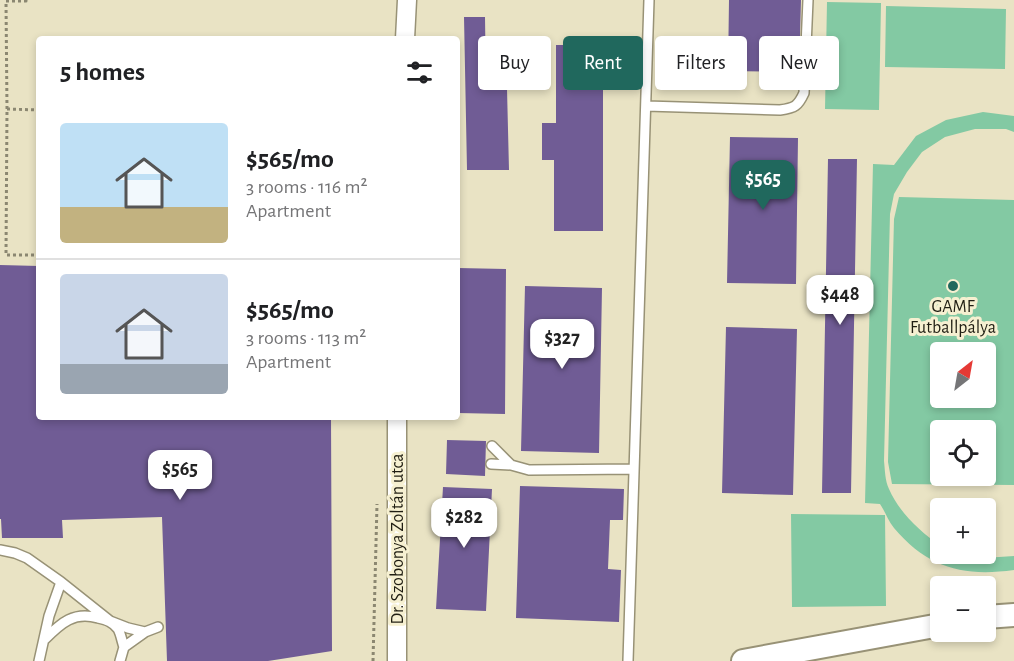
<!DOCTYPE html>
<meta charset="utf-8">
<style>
:root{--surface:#fff;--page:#f6f6f6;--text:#202124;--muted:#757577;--line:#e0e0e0;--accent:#20685d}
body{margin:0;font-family:"Alegreya Sans",sans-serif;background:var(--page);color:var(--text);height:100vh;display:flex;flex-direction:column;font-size:22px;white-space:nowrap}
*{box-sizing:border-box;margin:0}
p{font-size:20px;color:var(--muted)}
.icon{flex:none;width:33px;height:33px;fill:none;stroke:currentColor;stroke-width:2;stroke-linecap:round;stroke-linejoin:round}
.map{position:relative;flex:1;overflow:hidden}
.drawer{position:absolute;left:36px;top:36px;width:424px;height:384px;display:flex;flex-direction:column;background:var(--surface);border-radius:6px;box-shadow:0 3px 9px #0003}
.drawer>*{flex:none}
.banner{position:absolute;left:478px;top:36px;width:446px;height:54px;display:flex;gap:12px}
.needle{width:39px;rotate:31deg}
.fabs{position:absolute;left:930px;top:342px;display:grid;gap:12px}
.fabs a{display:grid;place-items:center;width:66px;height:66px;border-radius:6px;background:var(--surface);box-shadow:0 3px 9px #0003;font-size:30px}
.price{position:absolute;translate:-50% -51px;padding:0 14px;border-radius:12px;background:#fff;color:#222;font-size:20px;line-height:39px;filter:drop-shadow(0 2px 3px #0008)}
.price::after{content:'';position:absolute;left:50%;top:36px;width:18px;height:14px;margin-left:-9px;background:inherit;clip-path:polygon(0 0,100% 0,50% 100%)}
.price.current{background:var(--accent);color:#fff}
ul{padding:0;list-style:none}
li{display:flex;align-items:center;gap:18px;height:150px;padding:0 24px}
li+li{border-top:2px solid var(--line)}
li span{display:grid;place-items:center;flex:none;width:168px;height:120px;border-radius:6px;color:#555}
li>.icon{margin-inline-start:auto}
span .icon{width:72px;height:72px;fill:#fffc;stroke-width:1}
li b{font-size:26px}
h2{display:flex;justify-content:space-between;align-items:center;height:72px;padding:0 24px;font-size:26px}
.pill{padding:0 21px;border-radius:6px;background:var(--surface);box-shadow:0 3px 9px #0003;font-size:21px;line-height:54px}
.pill.current{background:var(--accent);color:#fff}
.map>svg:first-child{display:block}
</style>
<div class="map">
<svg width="1014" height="661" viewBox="0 0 1014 661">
<rect width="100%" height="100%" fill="#e9e3c4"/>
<path fill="#83c9a3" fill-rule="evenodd" d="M827 2 881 3 879 110 825 109Z
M886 6 1006 9 1005 69 885 67Z
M983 112 1014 116V132L1006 129H975L945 137 922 152 907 172 894 194 890 214 884 461C885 470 885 481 889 489 899 512 920 532 940 545V554H962L984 558 1014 556V570C963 577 928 568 894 528 888 521 885 511 880 504L865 503 873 164 894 165 916 136 946 120Z
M899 197 1014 200V485L892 484 888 462 894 219ZM986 352V398H940V352ZM940 430H986V476H940Z
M791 514 885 515 886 606 792 607Z"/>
<path fill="#705c95" d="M729 0H801L799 72 728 71Z
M464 17H485L486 90 507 89 509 170H467Z
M556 45H603V231H554V160H542V123H556Z
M730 137 798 138 796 284 727 283Z
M828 159H857L851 493H822Z
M0 265 39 266V417H331L332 651 268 661H167L162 517 62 520 63 538H2L1 519H0Z
M458 268 506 269 505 414 458 413Z
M525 286 602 288 599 453 521 451Z
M726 327 797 329 793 495 722 493Z
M447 440 486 441 485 476 446 474Z
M520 486 624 489 623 520H610L608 569 621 570 619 622 516 618Z
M443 487 492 489 486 611 436 609Z"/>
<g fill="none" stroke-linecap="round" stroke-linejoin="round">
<defs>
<path id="service" d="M646 106 780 110C795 108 798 106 804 93L808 0
M492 446 511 465
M491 464 511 465 529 470 634 469
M0 550 15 553 27 558 61 582 110 621 128 628 145 632
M45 639C61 623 74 611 98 618 107 620 113 622 118 629 121 634 122 642 124 647
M39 661 49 616 61 582
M120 661 124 647 145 632 158 627
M628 661 649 0"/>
<path id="minor" d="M405 39 407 0
M397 661V417"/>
<path id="tertiary" d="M986 617 1014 615
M743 661 940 625"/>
</defs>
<use href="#service" stroke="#989276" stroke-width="12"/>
<use href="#minor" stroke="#989276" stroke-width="21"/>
<use href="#tertiary" stroke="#989276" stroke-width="26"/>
<path stroke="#8b8771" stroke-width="3" stroke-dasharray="3 3" stroke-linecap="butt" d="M26 0V1H6L7 109 6 255H39
M7 109 39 110
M373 661 377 504"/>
<use href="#service" stroke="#fff" stroke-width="9"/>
<use href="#minor" stroke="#fff" stroke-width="18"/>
<use href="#tertiary" stroke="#fff" stroke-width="22"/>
</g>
<circle fill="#20685d" stroke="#f6f0d1" stroke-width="2" cx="953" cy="286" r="6"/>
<g text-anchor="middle" stroke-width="6" stroke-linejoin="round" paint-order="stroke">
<g font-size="18" fill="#201e13" stroke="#f6f0d1">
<text x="953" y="312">GAMF<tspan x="953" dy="21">Futballpálya</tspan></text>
</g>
<g font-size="18" fill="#201e13" stroke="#f6f0d1">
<text transform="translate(397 539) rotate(-90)" y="6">Dr. Szobonya Zoltán utca</text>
</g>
</g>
</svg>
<div class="fabs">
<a><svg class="needle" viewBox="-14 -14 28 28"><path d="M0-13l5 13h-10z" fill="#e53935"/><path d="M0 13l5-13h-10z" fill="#757577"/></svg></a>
<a><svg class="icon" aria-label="locate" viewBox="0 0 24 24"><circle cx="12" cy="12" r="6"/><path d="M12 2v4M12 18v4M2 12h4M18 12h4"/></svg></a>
<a>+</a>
<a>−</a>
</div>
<b class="price current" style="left:763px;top:211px">$565</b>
<b class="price" style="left:840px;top:326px">$448</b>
<b class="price" style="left:562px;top:370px">$327</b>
<b class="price" style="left:180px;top:501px">$565</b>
<b class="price" style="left:464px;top:549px">$282</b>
<div class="banner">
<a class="pill">Buy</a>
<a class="pill current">Rent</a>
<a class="pill">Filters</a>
<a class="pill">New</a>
</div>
<section class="drawer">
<h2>5 homes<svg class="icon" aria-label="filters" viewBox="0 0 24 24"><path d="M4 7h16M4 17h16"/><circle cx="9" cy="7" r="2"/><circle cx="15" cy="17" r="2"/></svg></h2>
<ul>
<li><span style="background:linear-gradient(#bfe0f5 70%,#c2b280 0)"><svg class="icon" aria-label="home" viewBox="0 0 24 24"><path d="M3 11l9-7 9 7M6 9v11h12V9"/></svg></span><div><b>$565/mo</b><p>3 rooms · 116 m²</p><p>Apartment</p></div></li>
<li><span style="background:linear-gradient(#c9d6e8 75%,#9aa5b1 0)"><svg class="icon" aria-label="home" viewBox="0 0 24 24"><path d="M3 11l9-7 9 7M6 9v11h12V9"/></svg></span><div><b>$565/mo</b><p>3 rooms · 113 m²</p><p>Apartment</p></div></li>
</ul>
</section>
</div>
